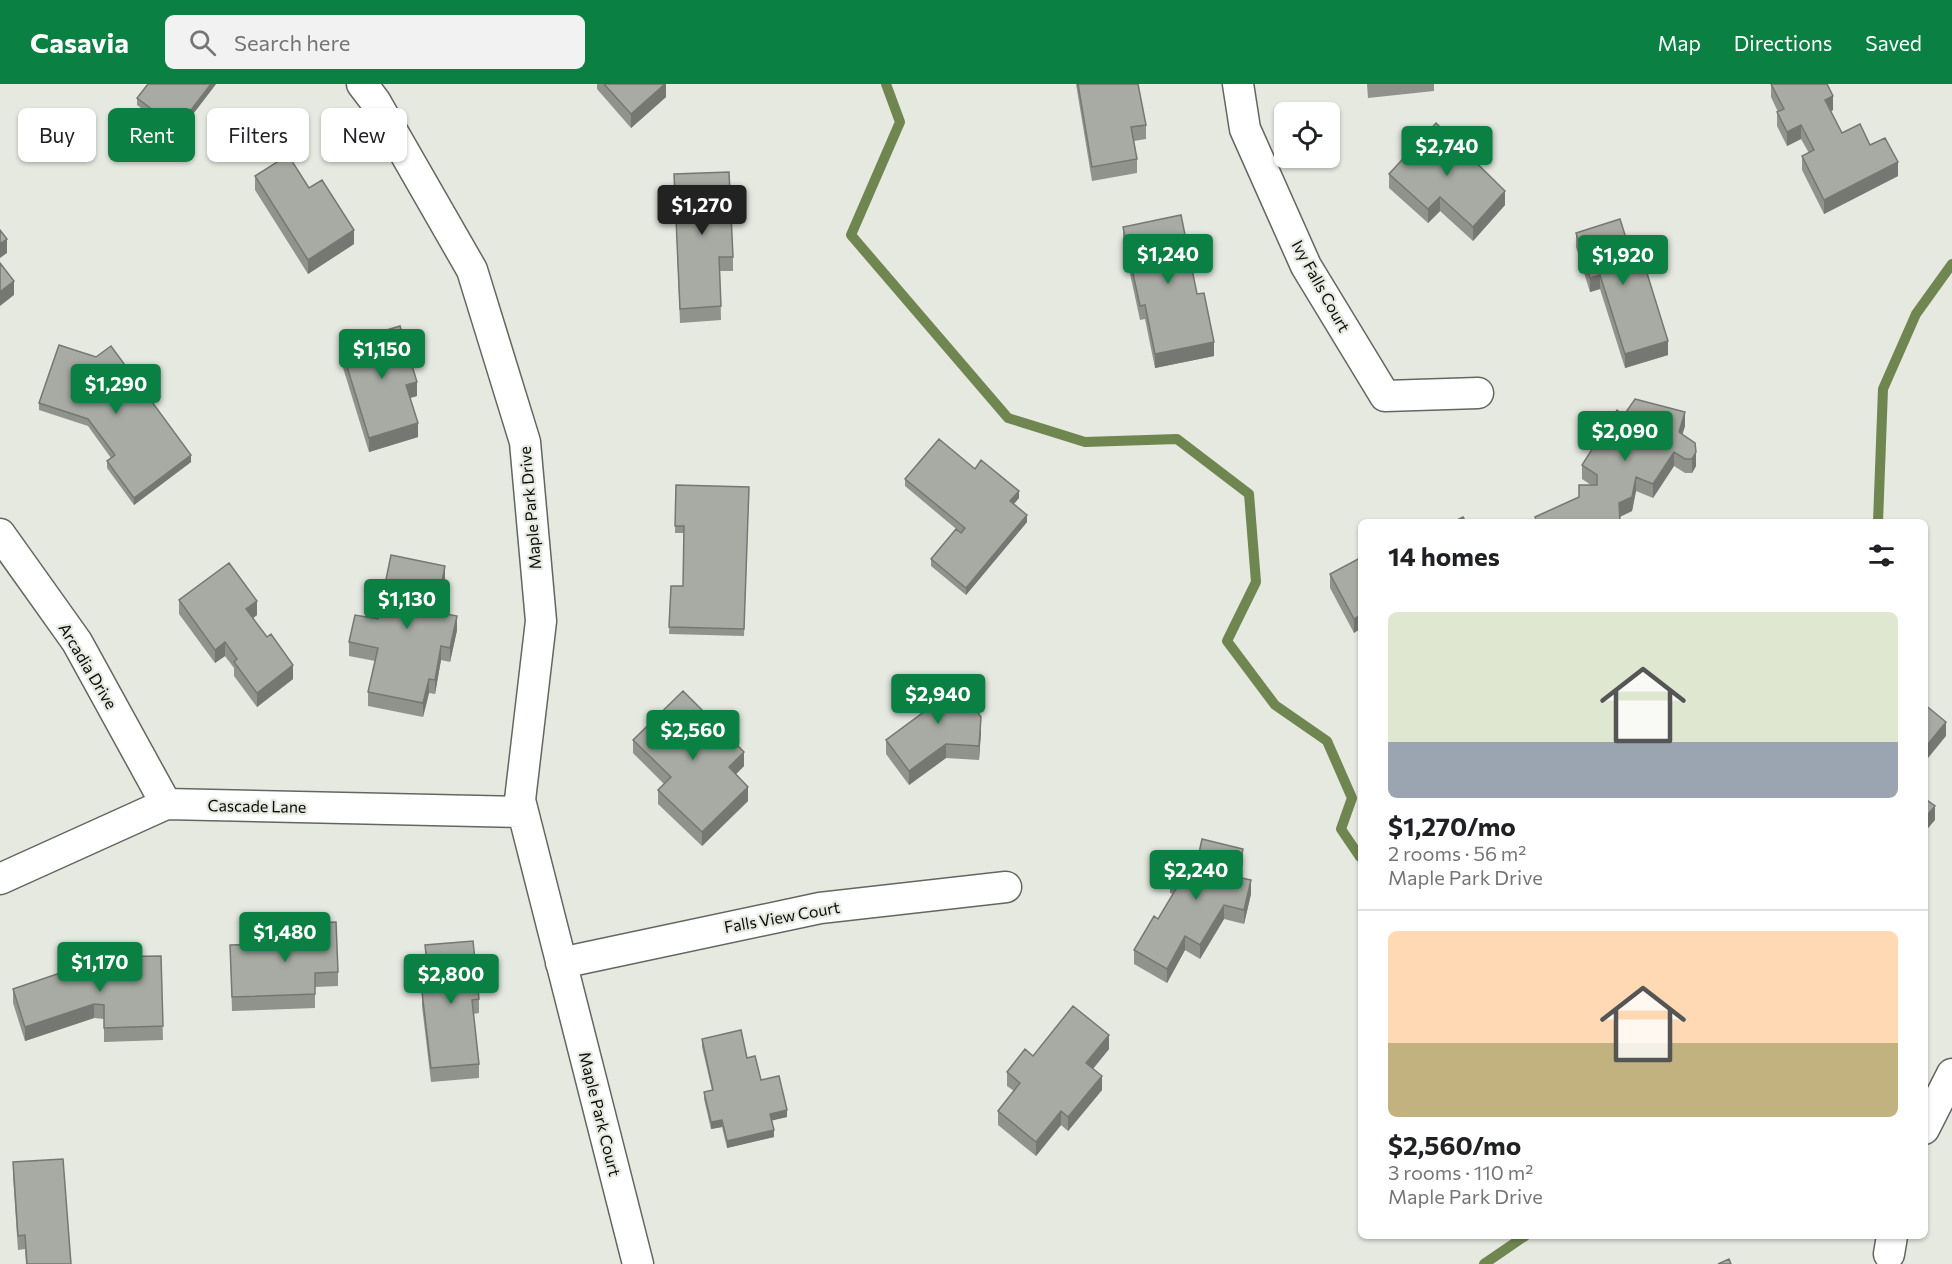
<!DOCTYPE html>
<meta charset="utf-8">
<style>
:root{--surface:#fff;--page:#f2f2f2;--text:#202124;--muted:#757577;--line:#e0e0e0;--accent:#0b8043}
body{margin:0;font-family:Commissioner,sans-serif;background:var(--page);color:var(--text);height:100vh;display:flex;flex-direction:column;font-size:22px;white-space:nowrap}
*{box-sizing:border-box;margin:0}
p{font-size:20px;color:var(--muted)}
.icon{flex:none;width:33px;height:33px;fill:none;stroke:currentColor;stroke-width:2;stroke-linecap:round;stroke-linejoin:round}
.map{position:relative;flex:1;overflow:hidden}
.sheet{position:absolute;left:1358px;top:435px;width:570px;height:720px;display:flex;flex-direction:column;background:var(--surface);border-radius:9px;box-shadow:0 2px 4px #0004}
.sheet>*{flex:none}
.top-card{position:absolute;left:18px;top:24px;width:570px;height:54px;display:flex;gap:12px}
.controls{position:absolute;left:1274px;top:18px;display:grid;gap:12px}
.controls a{display:grid;place-items:center;width:66px;height:66px;border-radius:9px;background:var(--surface);box-shadow:0 2px 4px #0004;font-size:30px}
.price{position:absolute;translate:-50% -51px;padding:0 14px;border-radius:6px;background:var(--accent);color:#fff;font-size:20px;line-height:39px;filter:drop-shadow(0 2px 3px #0008)}
.price::after{content:'';position:absolute;left:50%;top:36px;width:18px;height:14px;margin-left:-9px;background:inherit;clip-path:polygon(0 0,100% 0,50% 100%)}
.price.on{background:#222;color:#fff}
ul{padding:0;list-style:none}
li{display:grid;align-content:center;gap:12px;height:318px;padding:0 30px}
li+li{border-top:2px solid var(--line)}
li span{display:grid;place-items:center;height:186px;border-radius:9px;color:#555}
li>.icon{margin-inline-start:auto}
span .icon{width:108px;height:108px;fill:#fffc;stroke-width:1}
li b{font-size:26px}
h2{display:flex;justify-content:space-between;align-items:center;height:72px;padding:0 30px;font-size:26px}
.tag{padding:0 21px;border-radius:9px;background:var(--surface);box-shadow:0 2px 4px #0004;font-size:21px;line-height:54px}
.tag.on{background:var(--accent);color:#fff}
header{display:flex;align-items:center;gap:36px;box-sizing:border-box;height:84px;padding:0 30px;background:var(--accent);color:#fff}
header strong{font-size:28px}
nav{display:flex;gap:33px;margin-inline-start:auto;font-size:21px}
.search{width:420px;height:54px;background:var(--page);display:flex;align-items:center;gap:15px;box-sizing:border-box;padding:0 21px;border-radius:9px;color:var(--muted);font-size:22px}
.map>svg:first-child{display:block}
</style>
<header>
<strong>Casavia</strong>
<div class="search"><svg class="icon" aria-label="search" viewBox="0 0 24 24"><circle cx="10" cy="10" r="6"/><path d="M15 15l6 6"/></svg>Search here</div>
<nav><a>Map</a><a>Directions</a><a>Saved</a></nav>
</header>
<div class="map">
<svg width="1952" height="1180" viewBox="0 0 1952 1180">
<rect width="100%" height="100%" fill="#e5e9e0"/>
<g fill="none" stroke-linecap="round" stroke-linejoin="round">
<path stroke="#6f8651" stroke-width="10" d="M886 0 900 38 851 151 1008 334 1085 358 1177 355 1249 410 1256 498 1227 557 1275 621 1327 657 1352 714 1341 745 1360 773
M1878 438 1883 305 1916 230 1952 180
M1484 1180 1525 1152"/>
<defs>
<path id="street" d="M362 0 375 17 472 186 525 358 541 537 520 716 638 1180
M1238 0 1245 45 1306 182 1385 312 1478 309
M0 450 77 558 166 720
M0 795 166 720 519 728 520 716
M561 879 820 824 1006 803
M1924 1045 1952 990
M1889 1170 1892 1152"/>
</defs>
<use href="#street" stroke="#636760" stroke-width="33"/>
<use href="#street" stroke="#fff" stroke-width="30"/>
</g>
<path fill="#90938c" d="M148 0H216L177 51 137 21V14Z
M597 0H666V13L631 44 597 5Z
M1076 0H1138L1146 41V55L1134 57 1137 75V89L1092 97Z
M1367 0H1434V7L1368 14Z
M1771 0 1833 26 1831 27 1842 49 1870 61 1898 92 1824 130 1802 86V72L1809 69 1801 55 1787 62 1777 42V28H1778L1771 13Z
M674 90 733 173V187H720L721 236 680 239Z
M1389 90 1505 121 1473 157 1440 127 1428 139 1389 104Z
M255 92 309 104 354 160 308 190 255 106Z
M1123 143 1197 210 1214 272 1155 284 1145 235 1140 236 1123 157Z
M1576 149 1637 189 1668 271 1625 284 1600 205 1590 208 1576 163Z
M340 260 417 312 410 314 418 353 369 368 340 274Z
M59 261 191 378 134 421 107 384V377L111 374 88 342 39 326V319Z
M1624 331 1685 342 1682 350 1696 382 1692 389H1685L1674 382 1653 414 1636 407 1632 427 1620 433V438H1535V433L1579 413 1591 401 1582 395V381Z
M975 385 1019 414 1014 420 1027 438 966 511 931 482V475L961 449 905 402V395Z
M676 401 749 403 744 552 669 550 671 502H683L684 449H675Z
M1360 474 1354 549 1330 504V490Z
M445 496 439 529 457 546 450 578 441 576 435 610 429 609 423 633 368 622V608L375 577 349 572V558Z
M179 516 257 531 253 534 293 595 257 623 234 592V584L225 572 215 579 179 530Z
M981 647 979 676 946 674 909 701 886 670V656Z
M633 656 744 682 736 690 748 717 702 762 658 720V706L664 700 633 669Z
M1243 779 1240 793 1251 810 1244 840 1224 835 1200 875 1185 866 1167 899 1134 880V866L1158 835 1173 810 1170 809V795L1196 783Z
M293 840 338 888V902L315 903V924L232 927 230 861 293 859Z
M425 861 479 915V929L473 930 479 980V994L431 998 422 922V908L428 907 425 875Z
M161 872 163 956 104 958V935L94 934 25 957 13 919V905L71 891Z
M702 955 747 974 761 996 787 1033 772 1036 774 1053 727 1064 722 1043 711 1045 704 1015V1008L712 1006 702 963Z
M1109 965 1093 985 1102 1006 1068 1047 1061 1041 1036 1072 998 1041V1027L1014 1007 1007 1002V988L1033 972Z
M13 1078 71 1180H26L25 1165 18 1166 13 1092Z"/>
<path fill="#757872" d="M211 0H216L177 51V44Z
M665 0H666V13L631 44V30Z
M1833 12V26L1825 30V16Z
M1801 41V55L1787 62V48Z
M1898 78V92L1824 130V116Z
M1505 107V121L1473 157V143Z
M1440 113V127L1428 139V125Z
M354 146V160L308 190V176Z
M7 155V169L0 174V160Z
M1600 191V205L1590 208V194Z
M14 197V211L0 222V208Z
M1668 257V271L1625 284V270Z
M1214 258V272L1155 284V270Z
M417 298V312L406 315V301Z
M1685 328V342L1679 362V348Z
M418 339V353L369 368V354Z
M1674 368V382L1653 414V400Z
M1696 368V382L1692 389V375Z
M191 371V378L134 421V414Z
M1636 393V407L1632 427 1619 433V419Z
M1019 407V414L1010 424V417Z
M1027 431V438L966 511V504Z
M445 482V496L436 542V528Z
M257 517V531L246 539V525Z
M1360 531V545L1354 549V535Z
M457 532V546L450 578V564Z
M225 558V572L215 579V566Z
M441 562V576L435 610V596Z
M293 581V595L257 623V609Z
M429 595V609L423 633V619Z
M981 633V647L979 676V662Z
M1946 638V652L1924 679V665Z
M946 660V674L909 701V687Z
M744 668V682L729 697V683Z
M748 703V717L702 762V748Z
M1935 722V736L1924 749V735Z
M1243 765V779L1237 807V793Z
M1251 796V810L1244 840V826Z
M1224 821V835L1200 875V861Z
M1185 852V866L1167 899V885Z
M94 920V934L25 957V943Z
M1109 951V965L1086 993V979Z
M1102 992V1006L1068 1047V1033Z
M787 1026V1033L770 1037V1030Z
M1061 1027V1041L1036 1072V1058Z
M722 1036V1043L711 1045V1038Z
M774 1046V1053L727 1064V1057Z"/>
<path fill="#a7aba3" stroke="#757872" stroke-width="1.5" d="M148 0H211L177 44 137 14Z
M604 0H665L631 30Z
M1078 0H1138L1146 41 1131 43 1137 75 1092 83Z
M1771 0H1827L1833 12 1825 16 1842 49 1860 40 1870 61 1885 54 1898 78 1824 116 1802 72 1814 66 1801 41 1787 48 1777 28 1784 25Z
M1436 39 1505 107 1473 143 1440 113 1428 125 1389 90Z
M288 71 309 104 322 96 354 146 308 176 255 92Z
M729 88 733 173H719L721 222 680 225 674 90Z
M1181 131 1197 210 1204 209 1214 258 1155 270 1145 221 1140 222 1123 143Z
M1620 135 1637 189 1646 186 1668 257 1625 270 1600 191 1590 194 1576 149Z
M0 146 7 155 0 160Z
M0 179 14 197 0 208Z
M400 242 417 298 406 301 418 339 369 354 340 260Z
M59 261 96 273 111 262 191 371 134 414 107 377 115 371 88 335 39 319Z
M1635 315 1685 328 1679 348 1695 359 1696 368 1692 375H1685L1674 368 1653 400 1636 393 1632 413 1619 419 1620 438H1537L1535 433 1579 413V401H1597V391L1582 381 1617 326 1624 331Z
M939 355 975 385 981 376 1019 407 1010 417 1027 431 966 504 931 475 956 445 961 449 965 444 905 395Z
M676 401 749 403 744 545 669 543 671 502H683L684 442H675Z
M1463 433 1466 438H1453Z
M391 471 445 482 436 528 457 532 450 564 441 562 435 596 429 595 423 619 368 608 378 564 349 558 355 531 378 535Z
M1360 474V531L1354 535 1330 490Z
M229 479 257 517 246 525 267 553 271 550 293 581 257 609 234 578 237 575 225 558 215 566 179 516Z
M930 596 959 601 981 633 979 662 946 660 909 687 886 656 925 627Z
M683 607 744 668 729 683 748 703 702 748 658 706 671 693 633 656Z
M1924 620 1946 638 1924 665Z
M1924 714 1935 722 1924 735Z
M1202 755 1243 765 1237 793 1251 796 1244 826 1224 821 1200 861 1185 852 1167 885 1134 866 1154 832 1158 835 1179 800 1170 795 1182 775 1196 783Z
M336 838 338 888 315 889V910L232 913 230 861 294 859 293 840Z
M473 857 479 915 472 916 479 980 431 984 422 908 430 907 425 861Z
M161 872 163 942 104 944V921L94 920 25 943 13 905 69 886 71 891 92 883 91 873Z
M1073 922 1109 951 1086 979 1102 992 1068 1033 1061 1027 1036 1058 998 1027 1020 999 1007 988 1025 965 1033 972Z
M741 946 747 974 755 972 761 996 779 992 787 1026 770 1030 774 1046 727 1057 722 1036 711 1038 704 1008 713 1006 702 955Z
M63 1075 71 1180H27L25 1151 18 1152 13 1078Z
M1729 1175 1731 1180H1718Z"/>
<g text-anchor="middle" stroke-width="4.5" stroke-linejoin="round" paint-order="stroke">
<g font-size="16" fill="#0b0c0a" stroke="#e5e9e0">
<text transform="translate(1321 202) rotate(61)" y="6">Ivy Falls Court</text>
<text transform="translate(530 424) rotate(-95)" y="6">Maple Park Drive</text>
<text transform="translate(88 582) rotate(59)" y="6">Arcadia Drive</text>
<text transform="translate(257 722) rotate(1)" y="6">Cascade Lane</text>
<text transform="translate(782 833) rotate(-10)" y="6">Falls View Court</text>
<text transform="translate(600 1030) rotate(76)" y="6">Maple Park Court</text>
</g>
</g>
</svg>
<div class="controls">
<a><svg class="icon" aria-label="locate" viewBox="0 0 24 24"><circle cx="12" cy="12" r="6"/><path d="M12 2v4M12 18v4M2 12h4M18 12h4"/></svg></a>
</div>
<b class="price" style="left:1447px;top:93px">$2,740</b>
<b class="price on" style="left:702px;top:152px">$1,270</b>
<b class="price" style="left:1168px;top:201px">$1,240</b>
<b class="price" style="left:1623px;top:202px">$1,920</b>
<b class="price" style="left:382px;top:296px">$1,150</b>
<b class="price" style="left:116px;top:331px">$1,290</b>
<b class="price" style="left:1625px;top:378px">$2,090</b>
<b class="price" style="left:407px;top:546px">$1,130</b>
<b class="price" style="left:938px;top:641px">$2,940</b>
<b class="price" style="left:693px;top:677px">$2,560</b>
<b class="price" style="left:1196px;top:817px">$2,240</b>
<b class="price" style="left:285px;top:879px">$1,480</b>
<b class="price" style="left:100px;top:909px">$1,170</b>
<b class="price" style="left:451px;top:921px">$2,800</b>
<div class="top-card">
<a class="tag">Buy</a>
<a class="tag on">Rent</a>
<a class="tag">Filters</a>
<a class="tag">New</a>
</div>
<section class="sheet">
<h2>14 homes<svg class="icon" aria-label="filters" viewBox="0 0 24 24"><path d="M4 7h16M4 17h16"/><circle cx="9" cy="7" r="2"/><circle cx="15" cy="17" r="2"/></svg></h2>
<ul>
<li><span style="background:linear-gradient(#dfe7d0 70%,#9aa5b1 0)"><svg class="icon" aria-label="home" viewBox="0 0 24 24"><path d="M3 11l9-7 9 7M6 9v11h12V9"/></svg></span><div><b>$1,270/mo</b><p>2 rooms · 56 m²</p><p>Maple Park Drive</p></div></li>
<li><span style="background:linear-gradient(#ffd9b3 60%,#c2b280 0)"><svg class="icon" aria-label="home" viewBox="0 0 24 24"><path d="M3 11l9-7 9 7M6 9v11h12V9"/></svg></span><div><b>$2,560/mo</b><p>3 rooms · 110 m²</p><p>Maple Park Drive</p></div></li>
</ul>
</section>
</div>
